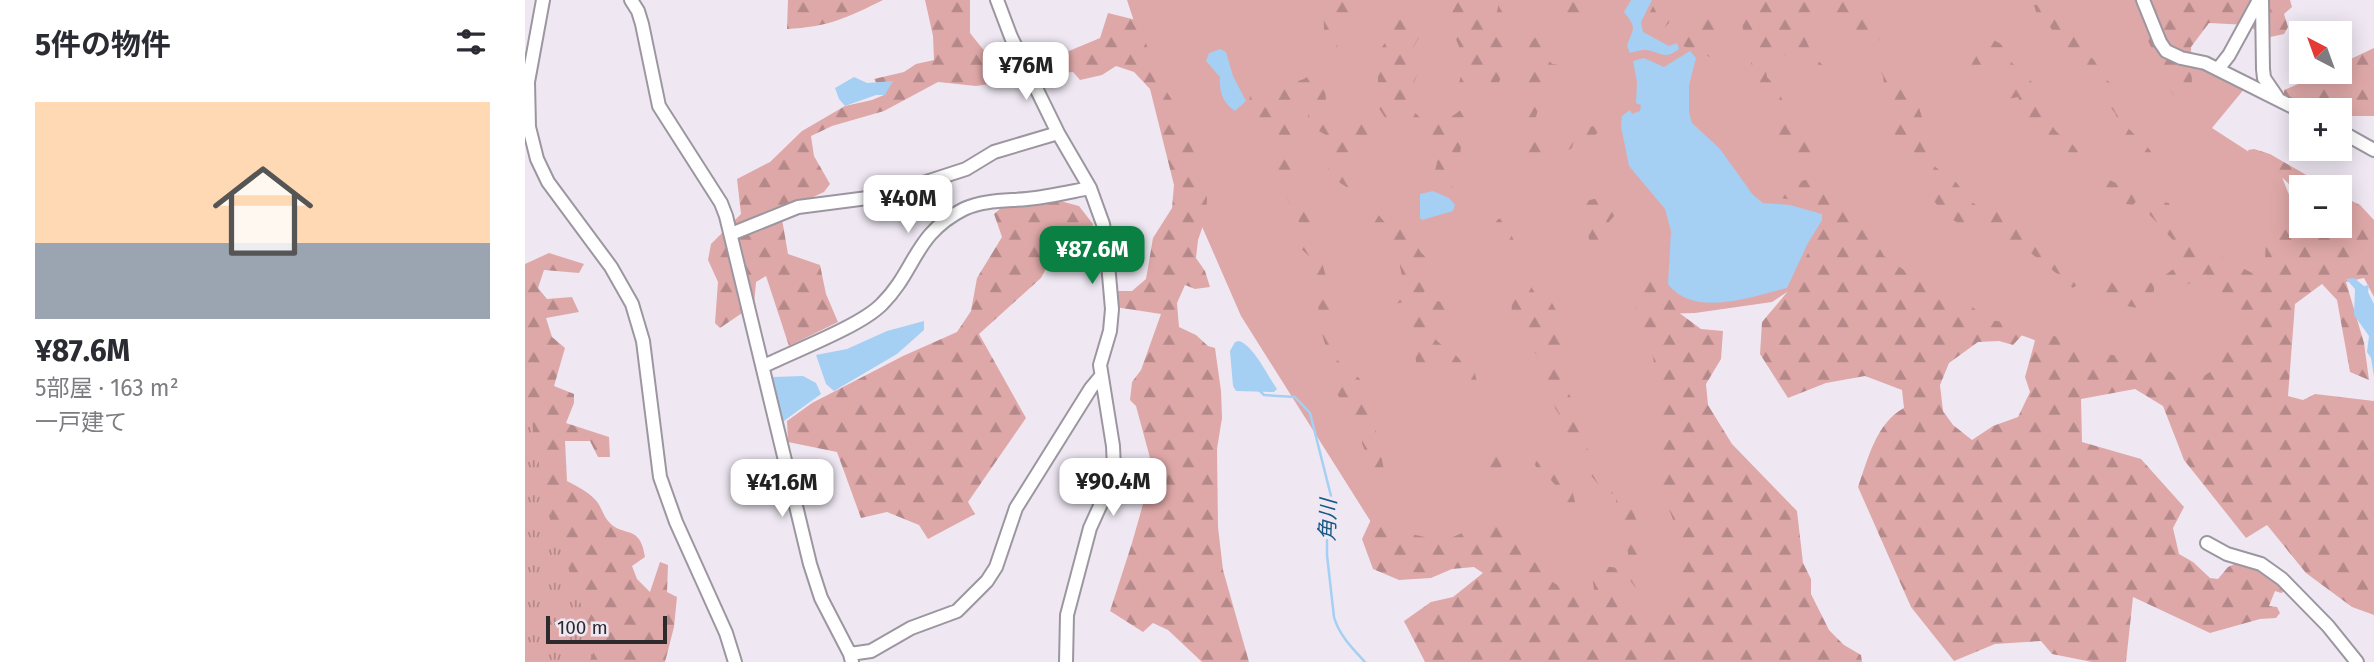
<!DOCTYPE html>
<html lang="ja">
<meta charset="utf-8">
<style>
:root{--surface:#fff;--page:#f2f2f3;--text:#2b2b33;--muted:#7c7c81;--accent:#0b8043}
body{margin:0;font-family:"Fira Sans","Noto Sans JP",sans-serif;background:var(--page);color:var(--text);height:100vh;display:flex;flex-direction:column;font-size:26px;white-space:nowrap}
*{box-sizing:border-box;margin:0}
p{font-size:23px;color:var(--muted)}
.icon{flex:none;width:38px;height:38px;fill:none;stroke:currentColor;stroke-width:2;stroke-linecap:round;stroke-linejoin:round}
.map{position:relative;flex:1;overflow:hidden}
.sheet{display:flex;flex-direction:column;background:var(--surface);width:525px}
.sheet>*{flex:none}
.needle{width:46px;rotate:319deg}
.fabs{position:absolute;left:1764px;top:21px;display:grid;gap:14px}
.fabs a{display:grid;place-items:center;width:63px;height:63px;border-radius:0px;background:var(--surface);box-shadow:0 4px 18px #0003;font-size:35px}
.scale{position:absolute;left:21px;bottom:18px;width:121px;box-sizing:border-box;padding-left:7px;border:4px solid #2d2a2e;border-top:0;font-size:19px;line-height:24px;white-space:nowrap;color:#2d2a2e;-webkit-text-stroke:5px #efe8f3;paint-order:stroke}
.price{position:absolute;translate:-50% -60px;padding:0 16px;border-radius:14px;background:#fff;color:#222;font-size:23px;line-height:46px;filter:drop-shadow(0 2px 4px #0008)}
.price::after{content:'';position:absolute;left:50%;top:42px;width:21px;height:16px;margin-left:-10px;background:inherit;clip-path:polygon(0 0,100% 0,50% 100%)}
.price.current{background:var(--accent);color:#fff}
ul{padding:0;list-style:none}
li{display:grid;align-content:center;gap:14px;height:371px;padding:0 35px}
li span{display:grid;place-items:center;height:217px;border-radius:0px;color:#555}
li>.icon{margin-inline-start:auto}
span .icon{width:126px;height:126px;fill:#fffc;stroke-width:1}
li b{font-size:30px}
h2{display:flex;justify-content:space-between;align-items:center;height:84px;padding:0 35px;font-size:30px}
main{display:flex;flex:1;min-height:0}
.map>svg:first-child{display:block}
</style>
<main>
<section class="sheet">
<h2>5件の物件<svg class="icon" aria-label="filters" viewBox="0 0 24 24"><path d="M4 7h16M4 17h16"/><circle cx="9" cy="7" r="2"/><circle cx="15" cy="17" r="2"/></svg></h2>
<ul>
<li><span style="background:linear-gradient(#ffd9b3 65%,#9aa5b1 0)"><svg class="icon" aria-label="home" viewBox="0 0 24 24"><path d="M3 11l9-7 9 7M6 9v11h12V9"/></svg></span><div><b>¥87.6M</b><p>5部屋 · 163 m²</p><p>一戸建て</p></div></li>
</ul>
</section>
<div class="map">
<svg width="1849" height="662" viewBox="0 0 1849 662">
<defs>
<pattern id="forest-firs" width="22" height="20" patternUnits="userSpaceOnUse" patternTransform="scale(1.75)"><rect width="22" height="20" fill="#dfa8a8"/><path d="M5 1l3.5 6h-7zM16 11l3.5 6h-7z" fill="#b58989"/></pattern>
<pattern id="park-tufts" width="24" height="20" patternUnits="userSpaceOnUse" patternTransform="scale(1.75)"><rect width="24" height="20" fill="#dfa8a8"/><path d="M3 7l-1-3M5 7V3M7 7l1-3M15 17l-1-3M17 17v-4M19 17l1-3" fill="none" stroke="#b58989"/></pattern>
</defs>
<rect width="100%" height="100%" fill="#efe8f3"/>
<path fill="#dfa8a8" d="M602 0H1627L1663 56 1720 88 1687 128 1755 172 1768 205 1731 317 1674 388 1540 351 1451 319 1273 285 1247 302 1170 313 1133 314 1182 600 1131 620 1050 617 976 562 851 530 716 316 672 215Z"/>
<path fill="url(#forest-firs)" d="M263 0H358C322 18 303 27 262 29Z
M400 0H445V33L469 63 470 83 451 86 413 82 359 111 307 126 286 136 289 156 305 184 299 192 269 206 257 219 263 254 295 265 301 294 313 322 264 346 241 276 231 282 229 305 195 328 190 323 193 282 183 260 186 244 216 214 212 179 245 162 277 131 320 106 347 100 359 95 349 79 379 72 391 64 409 60 408 36Z
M798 0H833L827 11 818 15 811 54 803 60 794 49 799 29Z
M934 0H953V9L957 16 966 17 972 12 974 2 981 0 986 4C987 18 981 29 979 43 978 59 978 74 972 89L965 85 966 77 951 72 946 77 947 91 941 96 931 94 940 61 923 20Z
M1042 0H1070L1057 14 1043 21 1035 16Z
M1131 0H1143L1144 23 1138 29 1127 33C1120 20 1125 12 1131 0Z
M1215 0H1330C1334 16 1343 25 1358 31L1354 41 1328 40 1305 21 1285 16 1276 27C1280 38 1284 49 1291 58 1299 69 1309 69 1310 84L1301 89C1284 85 1287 59 1271 56 1264 54 1254 56 1247 56L1240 63 1242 77C1252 87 1255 97 1263 109 1277 129 1293 146 1290 172 1266 171 1270 160 1264 143H1245L1239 140 1241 134 1250 128 1251 117 1232 94V79L1226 63 1227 44 1219 41Z
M1610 0H1765L1767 7 1759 14 1763 27 1759 34 1741 38 1723 25 1684 23 1666 47 1667 88 1648 95 1620 34 1617 11Z
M1521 4 1547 22 1556 36 1560 52 1569 60 1580 79 1591 86 1599 102 1604 129 1625 150 1637 171V182L1618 155 1601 139 1590 113 1580 100 1571 94 1561 72 1542 52 1521 21 1512 15 1509 5Z
M583 13 615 21 629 72 649 103 675 168 682 198 681 217 673 240 671 258 680 271 685 287 670 289 660 285 652 303 654 327 671 335 683 346 690 348 696 391 697 418 692 449 693 527 698 570 724 662H677L643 630 628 623 618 632 585 611 607 543 628 469 611 406 605 400 607 382 616 370 636 314 590 307 589 291H607L621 279 628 238 647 208 649 185 625 89 609 72 591 66 577 75 555 80 548 72 536 73 532 56 575 38Z
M880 14 888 16 889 32 894 38C879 61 891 52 893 69 894 75 883 94 881 101 886 107 891 115 897 119 911 129 929 116 939 107L946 110 943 130 946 141 936 146 935 156 926 161 934 173 927 179 928 194 916 189 907 179C921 145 906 137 879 121L867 128 853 107V62L854 51 869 31 867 25 870 18Z
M1188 16H1196V46L1192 60 1156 45 1147 51 1135 45 1133 39C1141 36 1150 36 1156 34 1164 31 1168 26 1178 24L1181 18Z
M1016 32H1026L1022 47 1025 51 1024 60 1027 64 1034 65V70L1028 76 1032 81C1014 92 1014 112 1007 129L1000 130 998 120C1015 96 983 57 1016 32Z
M1457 38C1464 39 1471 40 1477 45 1483 50 1483 58 1488 64 1497 74 1511 83 1517 95 1522 105 1521 118 1528 127 1537 141 1547 137 1556 158L1543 169 1533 148 1526 140 1505 128 1493 97 1483 99 1478 92 1479 73C1470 61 1458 54 1457 38Z
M1447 48 1459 70 1460 92 1447 88C1446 73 1438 65 1438 51Z
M1849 48V116H1815V110H1779L1759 98V90L1801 72H1815V64Z
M1353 50 1364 57 1375 80 1392 101 1401 130 1409 140C1407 146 1404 155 1407 162 1410 170 1422 173 1428 179 1441 192 1437 198 1457 208 1467 213 1479 210 1489 217 1495 221 1500 232 1504 238L1519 242 1551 274V286L1547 288 1542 277 1531 273 1502 250 1473 240 1460 231 1433 223 1420 215 1409 201 1396 172 1386 165 1374 146 1362 112 1358 76 1346 52Z
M786 74H794C802 86 800 97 802 110 818 131 824 126 848 122L854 128 851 136 828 151 815 165 821 172 837 180 839 189 834 195 806 177 799 155 804 137 794 131H786L782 123 786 100 779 93 758 106C759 118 769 132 769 140 770 148 767 154 770 163L766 171 752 173 749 139 744 132 728 124 724 116 725 90 735 92 750 99 755 97 759 86 779 79Z
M1069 126 1074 132 1067 137 1049 140 1047 148 1040 152 1037 150 1040 131Z
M1015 132 1022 134 1029 145 1025 157 1015 155 1007 158 1002 155 1009 137Z
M1729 149 1745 154 1802 187H1776V226H1815V195L1835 205 1849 220V297L1839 278 1821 282 1839 343 1844 380 1825 372 1812 300 1797 284 1770 304 1763 396 1778 400 1790 394 1849 401V615L1827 607 1781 573 1742 525 1721 538 1659 460 1638 406 1610 389 1556 399 1557 442 1616 459 1659 507 1648 528 1654 554 1668 562 1685 578 1693 579 1703 567 1716 561 1735 567 1765 589 1756 593 1750 591 1744 606 1752 607 1755 613 1751 618 1735 619 1685 633 1608 597 1601 662H1567L1527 654 1516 641 1470 644 1429 661 1386 607 1333 487C1343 459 1351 423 1379 408L1377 390 1340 376 1301 383 1263 398 1235 354 1237 322 1264 290 1302 217 1286 202 1254 198V187L1280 180H1295L1305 185 1319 208 1334 217 1341 225 1359 256 1386 275H1398L1406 281 1403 289 1417 299 1433 300 1443 303 1462 320 1491 323 1499 333 1488 345 1474 341 1453 342 1424 363 1415 385 1418 411 1428 425 1447 440 1468 426 1493 417 1505 392 1500 377 1511 337 1529 336 1554 343 1572 353 1596 356 1627 351 1636 367 1666 384 1685 372 1715 315 1700 304 1681 274 1648 293 1636 294 1631 288 1639 276 1655 264 1656 249 1623 213 1631 201 1644 203C1645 208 1646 215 1648 219 1659 239 1717 268 1739 279L1741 240 1772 198C1766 178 1741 167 1724 157L1723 150Z
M1574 175 1610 192 1613 199 1608 205 1593 203 1565 183 1566 177Z
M770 184 785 199V212L789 234 811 312 805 321C809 332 816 336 817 348L810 354 800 344 797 334 786 258 771 244 775 224 758 190 759 187Z
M1085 195 1100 203 1084 222 1078 236 1073 240 1074 251 1067 262 1061 258 1066 247 1056 205 1061 201Z
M528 199 554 206 568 224 566 233 572 245 524 263 516 278 454 334 501 418 443 502 450 514 403 539 394 525 362 512 336 518 312 452 263 442 262 421 287 403 378 356 432 332 446 311 452 278 477 237 469 214 476 208Z
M846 206 862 225 868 229 878 223H890C895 237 887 251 904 258L907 268 899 275V280L904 285 899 292 903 299 921 303 923 310 906 320C903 348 929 345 938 365L949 369 952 382C966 392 969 408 968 424L964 428 957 412V400C948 390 941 384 927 386L921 380C922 367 921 362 909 357L897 366 891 362 886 316 888 306C878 298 870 304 862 310L856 305 859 296 869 291 878 281 872 252 869 247 853 239 841 229 843 220 840 211Z
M983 214 986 216 985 233 992 246 986 250C975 246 971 238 969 227L972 220Z
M24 253 59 264 54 273 19 270 13 288 22 299 47 297 54 312 21 318 27 337 40 348 29 386 49 394V403L41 423 84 437 85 457H73L65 441H40L42 481C53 487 66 493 73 503 77 509 79 517 84 522 98 538 115 523 120 557L107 566 112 579 125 592 135 562 143 565 142 592 152 597 149 627 140 662H0V264Z
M1124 275 1136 276 1139 280V290L1153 312 1176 329 1198 331 1196 359 1181 384 1183 405 1207 444 1272 511 1278 563 1286 579V594L1304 630 1319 645 1336 655 1337 662H900L879 621 906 602 928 597 958 573 949 567 927 569 906 578 874 580 848 569 837 539 849 513 872 531 909 539 928 537 953 526 977 522 998 531 1010 546 1019 576 1053 599 1069 590 1068 581 1076 574 1079 566 1093 568 1105 605 1124 611 1139 608 1150 595 1155 538 1136 488 1137 454 1129 363 1126 347 1110 305 1111 287Z
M990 278 1002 280 1010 293 1027 303 1032 312 1033 331 1042 335 1040 379 1044 394 1052 410 1049 421 1067 458 1106 503 1114 529 1121 588 1110 587 1104 579 1103 553 1098 524 1090 507 1092 497 1073 484 1060 468 1057 452 1043 437 1040 424 1030 408 1028 395 1022 388 1017 361 1010 353 997 344 991 334 986 318 987 303 980 293V281Z
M1579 279H1585L1589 285C1601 287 1609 285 1619 280L1629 284V291L1613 308 1596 305C1583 287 1577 300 1562 295V284L1565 281Z
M812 360 835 379 853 439 860 475 857 483 851 481 837 443 839 422 834 417 829 419 825 416 811 392 813 378C807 373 802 369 805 361Z
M971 441C976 455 978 471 976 486L972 489 965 485 963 470 966 444Z
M1011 461 1039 474 1046 485 1050 502 1058 515V521L1052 523 1044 508 1037 503 1031 486 1025 479 1020 480 1016 477 1010 465Z"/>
<path fill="url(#park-tufts)" d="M0 380 21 505 71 647 64 662H0Z"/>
<path fill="#a5cff3" d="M1106 0H1127L1116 22 1118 32 1144 46 1152 43 1154 49C1140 60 1137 53 1122 50 1117 49 1110 52 1105 53L1102 46C1108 27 1113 30 1099 12Z
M695 49 701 52 708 76 721 101 710 111C698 103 694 92 695 77L681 61 684 53Z
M1165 51 1171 58 1164 85V112L1167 123 1195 149 1228 195 1238 203 1265 205 1297 214V220L1283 243 1262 288C1227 296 1170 319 1143 284L1146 231 1140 209 1104 166 1096 126 1097 116 1105 110 1107 114 1115 111 1116 105 1111 103 1112 82 1108 61 1119 58 1139 67Z
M329 77 342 83 368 81 360 95H351L320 106 314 99 310 88Z
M908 191 924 198 930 205 928 211 897 220 895 218V194Z
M1829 278 1839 286 1844 285 1843 292 1849 304V377L1846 358 1842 352 1844 336 1829 315 1830 289 1821 279Z
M399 321V330L372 354 309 391 301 384 291 355 322 349 362 331Z
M714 341C729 346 742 375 752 389L749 392 711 391 708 386 705 351 710 342Z
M278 376 291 383 296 394 256 423 248 377Z"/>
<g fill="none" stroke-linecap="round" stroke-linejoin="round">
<path stroke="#a5cff3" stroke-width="2.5" d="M734 390 739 395 770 397 785 413 806 496 802 520V555L809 617C814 635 827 648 840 662"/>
<defs>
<path id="minor" d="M18 0 3 82 4 127 12 159 23 182 86 267 107 304 118 341 135 477 151 522 201 633 210 662
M106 0 113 11 117 24 134 106 196 203 201 216 285 564 296 598 325 654 327 662
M472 0 486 37 533 133 565 188 578 224 581 241 587 309 585 331 575 365 588 446 589 468 580 495 565 528 542 615 541 662
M1618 0 1635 42 1641 51 1656 58 1680 63 1776 111
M1737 0 1738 69 1739 78 1752 97
M1693 69 1704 55 1734 0
M1815 131 1849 150
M206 234 273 207 358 196 441 169 469 152 533 133
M239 366C269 351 336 326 357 304 391 270 389 234 439 209 458 200 482 201 502 199 523 197 544 192 565 188
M1682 543 1702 554 1736 564 1757 579 1803 626 1832 662
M325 654 346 651 386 628 432 611 462 581 471 567 491 508 566 388 576 376"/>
</defs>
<use href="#minor" stroke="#9c96a0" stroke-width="16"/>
<use href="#minor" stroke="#fff" stroke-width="12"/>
</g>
<g text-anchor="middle" stroke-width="7" stroke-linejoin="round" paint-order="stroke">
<g font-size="21" font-style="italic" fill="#1a5987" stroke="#efe8f3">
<text transform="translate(803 520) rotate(-88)" y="7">角川</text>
</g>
</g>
</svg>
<div class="fabs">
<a><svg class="needle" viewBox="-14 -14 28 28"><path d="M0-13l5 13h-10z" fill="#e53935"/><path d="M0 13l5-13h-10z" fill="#7c7c81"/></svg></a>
<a>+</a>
<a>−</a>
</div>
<div class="scale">100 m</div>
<b class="price" style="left:501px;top:102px">¥76M</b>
<b class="price" style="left:383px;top:235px">¥40M</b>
<b class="price current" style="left:567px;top:286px">¥87.6M</b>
<b class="price" style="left:588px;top:518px">¥90.4M</b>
<b class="price" style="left:257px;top:519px">¥41.6M</b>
</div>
</main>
